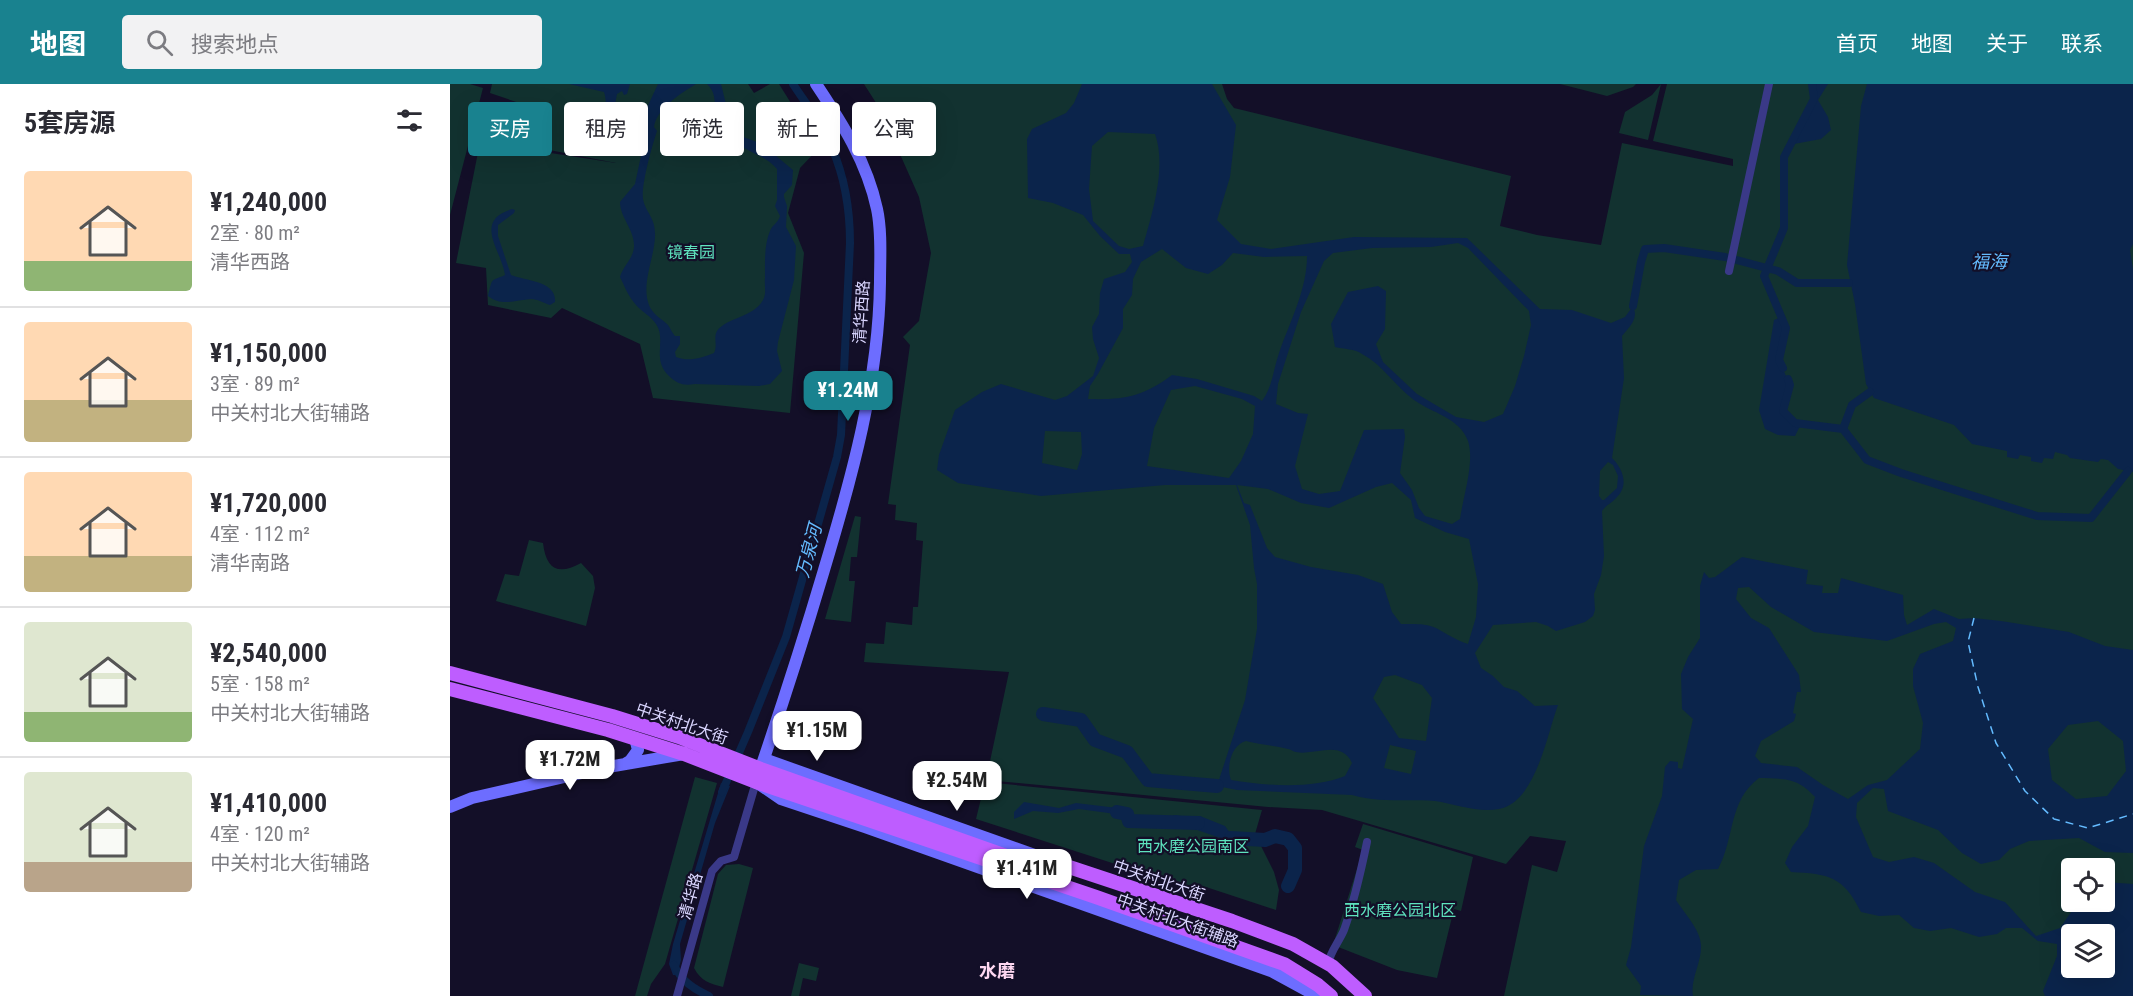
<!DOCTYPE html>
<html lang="zh">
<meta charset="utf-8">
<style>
:root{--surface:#fff;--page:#f2f2f3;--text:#2b2b33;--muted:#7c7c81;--line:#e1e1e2;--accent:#19828f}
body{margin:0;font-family:"Roboto Condensed","Noto Sans SC",sans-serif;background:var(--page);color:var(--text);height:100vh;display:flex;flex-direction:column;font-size:22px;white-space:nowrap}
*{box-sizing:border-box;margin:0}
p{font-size:20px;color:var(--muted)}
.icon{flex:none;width:33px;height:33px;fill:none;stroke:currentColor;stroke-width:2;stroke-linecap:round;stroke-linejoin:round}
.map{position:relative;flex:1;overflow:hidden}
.panel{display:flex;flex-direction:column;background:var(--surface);width:450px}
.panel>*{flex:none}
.banner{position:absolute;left:18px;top:18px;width:570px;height:54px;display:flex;gap:12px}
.fabs{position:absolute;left:1611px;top:774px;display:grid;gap:12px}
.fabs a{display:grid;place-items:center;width:54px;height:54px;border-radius:6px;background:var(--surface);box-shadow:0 6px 24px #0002;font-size:30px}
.price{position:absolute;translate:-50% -51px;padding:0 14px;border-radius:12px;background:#fff;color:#222;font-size:20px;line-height:39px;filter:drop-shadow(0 2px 3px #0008)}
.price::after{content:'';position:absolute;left:50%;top:36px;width:18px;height:14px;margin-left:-9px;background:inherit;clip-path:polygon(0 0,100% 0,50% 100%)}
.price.current{background:var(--accent);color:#fff}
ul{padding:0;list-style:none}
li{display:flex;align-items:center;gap:18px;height:150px;padding:0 24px}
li+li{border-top:2px solid var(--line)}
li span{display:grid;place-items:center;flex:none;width:168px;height:120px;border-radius:6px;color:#555}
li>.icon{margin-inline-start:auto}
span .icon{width:72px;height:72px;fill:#fffc;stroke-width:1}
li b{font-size:26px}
h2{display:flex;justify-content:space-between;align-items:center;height:72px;padding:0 24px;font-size:26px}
.tag{padding:0 21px;border-radius:6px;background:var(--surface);box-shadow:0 6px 24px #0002;font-size:21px;line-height:54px}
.tag.current{background:var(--accent);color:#fff}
header{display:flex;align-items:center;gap:36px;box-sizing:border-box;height:84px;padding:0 30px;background:var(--accent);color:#fff}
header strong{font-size:28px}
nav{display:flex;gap:33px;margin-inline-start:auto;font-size:21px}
.search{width:420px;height:54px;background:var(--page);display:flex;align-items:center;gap:15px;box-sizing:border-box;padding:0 21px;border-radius:6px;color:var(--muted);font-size:22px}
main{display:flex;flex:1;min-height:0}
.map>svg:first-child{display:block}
</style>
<header>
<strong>地图</strong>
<div class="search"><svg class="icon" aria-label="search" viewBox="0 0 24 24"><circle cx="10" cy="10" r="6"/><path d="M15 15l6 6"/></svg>搜索地点</div>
<nav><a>首页</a><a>地图</a><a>关于</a><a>联系</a></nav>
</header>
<main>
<section class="panel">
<h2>5套房源<svg class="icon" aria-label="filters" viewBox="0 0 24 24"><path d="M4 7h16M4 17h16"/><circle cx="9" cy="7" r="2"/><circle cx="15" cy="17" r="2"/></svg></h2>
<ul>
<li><span style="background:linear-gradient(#ffd9b3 75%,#8fb573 0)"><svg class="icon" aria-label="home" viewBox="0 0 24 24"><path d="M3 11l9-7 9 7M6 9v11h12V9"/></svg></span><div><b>¥1,240,000</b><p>2室 · 80 m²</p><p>清华西路</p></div></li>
<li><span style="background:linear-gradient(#ffd9b3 65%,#c2b280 0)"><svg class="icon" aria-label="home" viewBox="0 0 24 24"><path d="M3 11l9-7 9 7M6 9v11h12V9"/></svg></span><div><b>¥1,150,000</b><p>3室 · 89 m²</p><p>中关村北大街辅路</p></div></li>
<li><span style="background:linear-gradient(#ffd9b3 70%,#c2b280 0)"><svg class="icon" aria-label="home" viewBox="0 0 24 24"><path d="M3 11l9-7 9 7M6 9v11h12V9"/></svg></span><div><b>¥1,720,000</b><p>4室 · 112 m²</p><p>清华南路</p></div></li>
<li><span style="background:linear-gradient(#dfe7d0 75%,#8fb573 0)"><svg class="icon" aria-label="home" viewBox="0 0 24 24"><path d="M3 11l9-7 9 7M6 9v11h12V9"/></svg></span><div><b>¥2,540,000</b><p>5室 · 158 m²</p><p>中关村北大街辅路</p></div></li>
<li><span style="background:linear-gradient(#dfe7d0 75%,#b9a48a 0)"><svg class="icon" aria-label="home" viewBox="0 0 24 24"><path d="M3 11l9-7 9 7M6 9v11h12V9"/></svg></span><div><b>¥1,410,000</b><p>4室 · 120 m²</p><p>中关村北大街辅路</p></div></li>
</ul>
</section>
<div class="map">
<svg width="1683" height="912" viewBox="0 0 1683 912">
<rect width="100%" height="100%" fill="#130f28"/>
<path fill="#123230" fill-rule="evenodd" d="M0 0H20L33 4 0 131Z
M42 0H298L304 9 320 0H329L369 64 350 84 338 129 354 169 340 329 203 314 190 260 112 224 101 234 38 221 36 184 6 179 38 18 76 26 81 66 166 79 84 63 78 31 81 23 40 9Z
M414 0H772L777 15 784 24 1061 92 1050 142 1087 151 1151 161 1172 59 1283 82V75L1203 57 1217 0H1683V912H1054L1082 781 1107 788 1116 757 1080 752 1056 780 872 726 818 723 536 696 559 588 414 578 416 559 434 560 436 538 462 541 463 523H468L473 457 466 456 467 439 445 436 446 421 438 420 460 261 453 253 469 237 481 169 469 113 430 25ZM1622 784H1654V818H1622ZM1622 850H1654V884H1622Z
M1110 0H1186L1183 3 1157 12Z
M1211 0 1198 56 1169 49 1175 28 1202 11Z
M405 432 411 433 407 473H401L399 497H405L401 538 375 535Z
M79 456 93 459C96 485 108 492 131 479L143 492 145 504 136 542 46 517 55 490 69 492Z
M245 693 267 699 215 880 201 900 197 912H185Z
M535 698 812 726 805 750 824 788 829 806 826 826 756 803 749 807 526 735Z
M913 740 1023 773 1011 827 1004 825 987 894 947 886 883 861 913 766 905 763Z
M289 780 303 784 273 903C260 900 251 897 244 884L268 790 276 781Z
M349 879 369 884 366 897 353 894 349 912H341Z"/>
<path fill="#0b244b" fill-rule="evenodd" d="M119 0H180L177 10 174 11 172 7 167 10 165 21 171 27C168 43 161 55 151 68L146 69 134 65 132 53 137 41C140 40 144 39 147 38 157 33 157 17 154 8Z
M208 0H246C230 10 207 24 204 43L207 47C202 62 191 101 193 115 196 130 206 133 205 153 204 175 191 200 199 221 202 230 212 235 218 241 221 245 222 249 225 252H230V260L225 268 226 273C239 278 251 274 264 269 268 261 263 254 267 247 277 233 303 234 313 216 317 209 314 202 315 194 315 179 314 161 320 147 322 141 328 139 330 132L325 122 327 116V85C318 74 308 72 296 65 291 63 291 58 286 56 277 50 277 57 269 43 260 29 271 13 257 0H271C275 15 279 36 286 49 297 57 311 55 317 68L325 71 343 86 342 101 334 110V113L337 122 336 143 346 162 344 196 328 258 327 267 332 287 320 300 309 302 245 300C233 302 228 300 219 292 201 275 217 256 206 240 201 232 192 228 186 221 178 212 175 203 170 193 173 182 183 175 184 163 185 146 170 134 170 118L185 100 195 53 194 30Z
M632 0H762L786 41 780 93 767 136 791 160 821 165 904 153 1017 154 1090 225 1122 226 1161 239 1175 233 1183 222C1189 235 1180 242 1172 252L1174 294 1162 374C1173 385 1179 401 1167 413 1162 419 1156 421 1152 427L1154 472 1151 491 1144 510 1145 526 1143 532 1135 538 1106 547 1098 542 1086 538 1043 541 1025 569 1031 584 1043 592 1054 603 1067 607 1085 622 1108 621C1097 650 1086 718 1049 725 1028 729 1005 720 985 717 958 715 928 719 902 711L787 706 767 702 795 616 807 545V500L804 484 800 441 786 401H715L591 412 508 399 487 386 489 371 505 326 532 308 551 300 605 316 617 312 643 292 649 274 643 255 642 243 649 230 650 209 654 195 675 188 682 178 680 170H669L650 152 633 131 603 119 578 114 577 55 582 45 616 29 624 19ZM658 48 705 50C717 83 702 130 693 162L679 165 669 162 643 137 639 105 642 62ZM1008 159 1018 164 1079 227 1081 241 1074 272 1065 302 1053 330 1034 338 1006 333 967 310 933 278 926 260 935 245 936 207 928 202 898 208 881 240 885 263C894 265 905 265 912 270 933 281 945 302 964 316 982 329 1010 334 1018 357 1025 378 1013 413 1010 435L1002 440 975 432 969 424 962 406 950 389 955 353 954 345 914 346 890 407 869 410 852 405 845 382 858 330 848 329 826 320 828 300 851 228 874 177 883 169 922 164 981 163ZM712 165 736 184 758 190 772 181 783 169 814 173 857 172C857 206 840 237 829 269 823 286 823 302 812 317L804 312 747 295 722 291C693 313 673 316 638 315L640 302 648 290 673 244V225L682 211 683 195 691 178ZM745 302 792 315 805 322 803 350 791 377 779 394 697 382 704 344 721 306ZM595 347 631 348 632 370 627 386 592 379ZM1158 378 1163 381 1168 392 1167 404 1154 416H1152L1149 412 1150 387ZM942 399 961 416 965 434 995 448 1019 455 1028 500 1026 533 1018 560C1006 556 997 550 986 544 976 539 963 540 951 540L942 528 933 500 908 491 861 483 825 473 817 464 800 421 794 419 787 401 818 405 851 419 879 424 926 403ZM945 591 972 601 982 614 976 657 949 654 923 614 934 593ZM796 657C810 661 824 661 838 665 841 665 843 668 846 668 865 672 891 655 902 679L895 692C864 705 815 702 781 696 776 683 781 661 796 657ZM940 661 966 667 961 690 934 684Z
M1362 0H1378L1368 16 1378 33 1381 46 1371 55 1344 60 1342 58 1364 15Z
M1417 0H1683V160L1680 166 1683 186V388L1668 385 1658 376 1651 375 1648 378 1620 374 1617 371 1605 368 1603 375 1594 374 1592 379 1581 377V373L1570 371 1568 375 1557 373V367L1522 360 1504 341 1424 314 1416 300 1405 220 1397 181 1411 22Z
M62 125 65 126 64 129 48 141V152L61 191C76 197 107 197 105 218L100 221C94 219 87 215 81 215 65 216 52 223 38 212 43 192 40 198 55 191 52 167 22 137 62 125Z
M1331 233 1336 244 1329 276 1340 301 1333 327 1345 339 1351 340 1345 352 1328 351 1315 345 1309 326 1324 236Z
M1292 473 1358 486 1356 500 1373 502 1372 509H1388L1391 494 1453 511 1454 531 1457 541 1484 525 1509 535 1524 534 1551 537 1619 548 1655 562 1683 566V769L1655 768 1629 754 1579 757 1560 765 1549 776 1531 780 1512 769 1488 746 1438 727 1434 705 1423 704 1407 719 1406 733 1423 773 1439 778 1464 773 1484 779 1525 808 1555 818 1586 852 1610 844 1628 818H1654L1655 798 1683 800V912H1595L1593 907 1607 872V860L1588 857 1572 844H1556L1547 850 1529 853 1501 844 1480 847 1464 844 1449 831 1429 832 1411 828C1393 792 1379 790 1341 788L1335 779 1342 763 1358 742 1365 713C1347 693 1335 695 1309 694 1278 717 1285 754 1268 785L1246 786 1229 796 1226 816C1234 829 1250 845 1251 861 1252 878 1240 895 1243 912L1190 911 1191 902 1176 881 1181 863 1194 762 1212 712 1215 683 1220 677 1228 678V684L1232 685 1243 635 1232 625 1231 590 1238 573 1250 554V502L1254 488 1259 494 1265 493ZM1299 503 1321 523 1364 548 1437 557 1484 540 1496 538 1506 544 1503 557 1470 570 1463 585V602L1473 639 1470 665 1437 696 1418 701 1398 715 1373 701 1347 683 1311 679 1305 672 1311 657 1344 637 1346 630 1343 629 1347 608H1351L1349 591 1319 544 1301 534 1286 515 1288 504ZM1648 637 1673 657 1676 687 1657 712 1626 715 1602 696 1598 665 1618 641ZM1622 850H1654V884H1622Z
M271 699 280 702 265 739 230 860 231 876 227 891H223L219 880 223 860Z
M574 718 609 724 626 719 676 725 684 733 707 736 726 731 739 734 750 732 775 742 780 749 797 754 798 757H779L727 739 718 742 677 736 673 731 629 725 608 729 583 727 564 735V728Z"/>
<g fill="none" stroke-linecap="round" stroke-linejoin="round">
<path stroke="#0b244b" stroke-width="8" d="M1183 222 1191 178 1195 165 1214 164 1275 173 1328 187 1347 199H1399
M1333 284 1329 276 1336 244 1314 192 1334 144V73L1364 15 1362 0
M1338 295 1340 301 1333 327 1345 339 1393 345 1417 376 1451 389 1587 432 1641 434 1678 387
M1393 345 1402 321 1420 308
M272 708 298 648 336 553 387 373 391 351 400 159C400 127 395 94 382 64 373 41 356 20 343 0
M224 881C231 897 244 905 259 912"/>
<path stroke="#0b244b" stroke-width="14" d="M593 630 631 636 645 656 677 668 698 696 767 702
M667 728 677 730 679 737 748 739
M781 754 815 756 825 752 838 755 845 764V786L838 802"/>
<path stroke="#64bbff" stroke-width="1.5" stroke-dasharray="8 6" stroke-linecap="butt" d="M1524 534 1518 558 1528 603 1546 659 1575 707 1604 735 1638 744 1683 730"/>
<path stroke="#3a3988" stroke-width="8" d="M1279 187 1319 0
M878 880C880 868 889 858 894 846 904 818 911 787 917 758
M227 912 262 787 271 777 284 773 306 698"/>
<path stroke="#6d6dff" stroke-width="12" d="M366 0C392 39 417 78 427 125 432 148 430 175 430 198 429 296 402 393 374 486 353 557 330 628 306 698L331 715 415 743 821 887 867 912
M314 675 590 773
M175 680 180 677 188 666 185 654
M0 723 22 714 158 683 234 670"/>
<path stroke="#be5dff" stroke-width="14" d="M0 589 162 632 229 653 311 685 565 775H595L782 837 843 860 882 882 915 912
M0 605 158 646 234 670 306 698 646 813 834 880 868 901 881 912"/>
</g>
<g text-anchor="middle" stroke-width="4.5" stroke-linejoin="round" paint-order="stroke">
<g font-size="16" fill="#5ee3be" stroke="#130f28">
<text x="241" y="174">镜春园</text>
<text x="743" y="768">西水磨公园南区</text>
<text x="950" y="832">西水磨公园北区</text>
</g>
<g font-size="16" fill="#dad6ff" stroke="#130f28">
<text transform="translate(411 228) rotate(-86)" y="6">清华西路</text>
<text transform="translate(232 639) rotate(19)" y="6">中关村北大街</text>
<text transform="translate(709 796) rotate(19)" y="6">中关村北大街</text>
<text transform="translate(240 812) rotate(-74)" y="6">清华路</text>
<text transform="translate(728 836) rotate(20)" y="6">中关村北大街辅路</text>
</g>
<g font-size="18" font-style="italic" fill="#64bbff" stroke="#130f28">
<text x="1539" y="184">福海</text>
<text transform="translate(359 467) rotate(-75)" y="6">万泉河</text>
</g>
<g font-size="18" font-weight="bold" fill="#ffd8f2" stroke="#130f28">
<text x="547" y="893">水磨</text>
</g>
</g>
</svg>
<div class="fabs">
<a><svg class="icon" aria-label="locate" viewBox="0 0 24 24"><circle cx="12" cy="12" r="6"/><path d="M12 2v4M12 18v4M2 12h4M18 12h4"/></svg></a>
<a><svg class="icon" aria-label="layers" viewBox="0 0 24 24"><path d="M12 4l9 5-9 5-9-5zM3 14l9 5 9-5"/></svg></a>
</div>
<b class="price current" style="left:398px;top:338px">¥1.24M</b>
<b class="price" style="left:367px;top:678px">¥1.15M</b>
<b class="price" style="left:120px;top:707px">¥1.72M</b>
<b class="price" style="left:507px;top:728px">¥2.54M</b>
<b class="price" style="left:577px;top:816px">¥1.41M</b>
<div class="banner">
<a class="tag current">买房</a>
<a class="tag">租房</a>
<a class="tag">筛选</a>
<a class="tag">新上</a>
<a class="tag">公寓</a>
</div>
</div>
</main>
